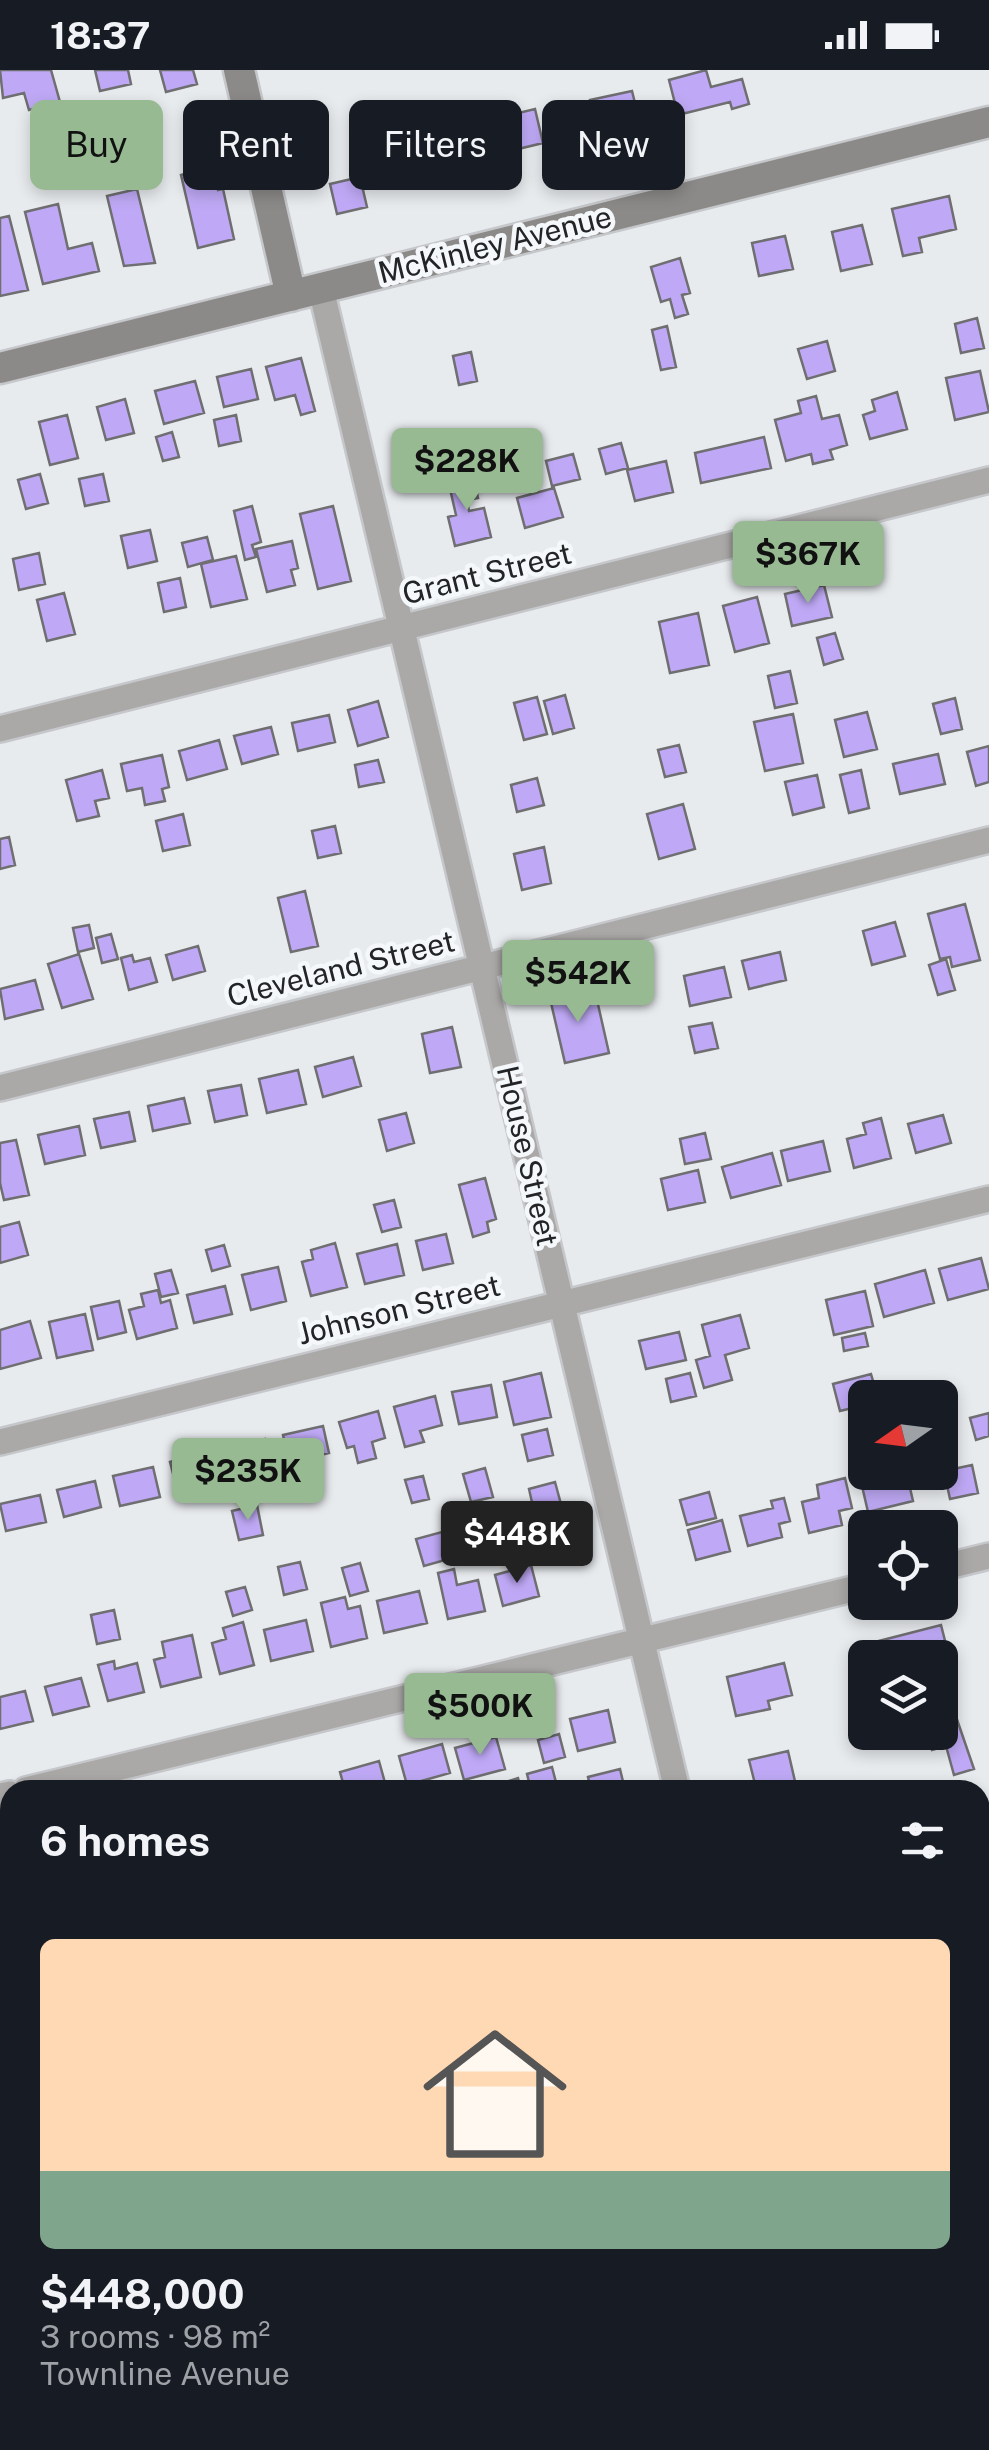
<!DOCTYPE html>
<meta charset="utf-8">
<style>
:root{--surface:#171b24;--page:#242831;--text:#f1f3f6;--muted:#9ea1a6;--accent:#97ba93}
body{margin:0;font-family:"Public Sans",sans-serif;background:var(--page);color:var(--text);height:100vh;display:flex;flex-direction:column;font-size:38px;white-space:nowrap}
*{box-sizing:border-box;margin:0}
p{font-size:32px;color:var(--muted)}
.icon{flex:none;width:55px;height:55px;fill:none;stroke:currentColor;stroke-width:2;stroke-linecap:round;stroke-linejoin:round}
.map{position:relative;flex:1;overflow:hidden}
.side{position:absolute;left:0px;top:1710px;width:990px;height:670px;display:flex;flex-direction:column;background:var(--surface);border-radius:30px 30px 0 0;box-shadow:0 5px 15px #0003}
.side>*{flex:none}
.hud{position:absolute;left:30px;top:30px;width:930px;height:90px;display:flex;gap:20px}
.needle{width:65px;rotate:256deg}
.tools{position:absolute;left:848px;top:1310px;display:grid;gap:20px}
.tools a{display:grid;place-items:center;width:110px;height:110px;border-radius:15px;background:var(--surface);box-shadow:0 5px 15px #0003;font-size:50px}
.price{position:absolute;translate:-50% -85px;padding:0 22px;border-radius:10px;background:var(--accent);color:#111;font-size:32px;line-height:65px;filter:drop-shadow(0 2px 5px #0008)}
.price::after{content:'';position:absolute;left:50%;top:60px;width:30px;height:22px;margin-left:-15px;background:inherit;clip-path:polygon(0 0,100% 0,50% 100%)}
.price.active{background:#222;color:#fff}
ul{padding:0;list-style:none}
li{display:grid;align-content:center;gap:20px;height:530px;padding:0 40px}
li span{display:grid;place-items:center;height:310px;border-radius:15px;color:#555}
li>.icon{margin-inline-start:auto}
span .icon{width:180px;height:180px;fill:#fffc;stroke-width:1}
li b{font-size:42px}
h2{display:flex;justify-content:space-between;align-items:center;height:120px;padding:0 40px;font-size:42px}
.tag{padding:0 35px;border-radius:15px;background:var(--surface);box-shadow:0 5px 15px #0003;font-size:35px;line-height:90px}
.tag.active{background:var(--accent);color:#111}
.status{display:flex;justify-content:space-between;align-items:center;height:70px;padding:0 50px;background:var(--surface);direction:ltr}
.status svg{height:28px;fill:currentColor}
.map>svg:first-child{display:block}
</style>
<div class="status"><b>18:37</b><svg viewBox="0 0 49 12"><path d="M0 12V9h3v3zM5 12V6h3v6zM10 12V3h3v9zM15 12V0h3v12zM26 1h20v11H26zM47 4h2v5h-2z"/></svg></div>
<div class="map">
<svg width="989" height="2380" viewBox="0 0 989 2380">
<rect width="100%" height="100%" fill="#e8ebee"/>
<path fill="#bfa9f6" stroke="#6f6e71" stroke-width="2.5" d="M0 0H51L60 32 29 40 24 23 3 28Z
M95 0H128L131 14 100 21Z
M160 0H193L197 14 166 22Z
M706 0 711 17 742 9 749 34 732 39 730 32 678 45 669 10Z
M632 21 640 53 597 63 590 30Z
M535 39 543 73 510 81 512 88 469 98 460 57Z
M426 60 438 106 406 115 401 96 411 93 403 66Z
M105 81 111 105 87 111 81 86Z
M213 97 218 120 223 119 234 169 198 178 181 105Z
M360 107 367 137 337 144 330 114Z
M137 119 155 193 124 196 107 126Z
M949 126 956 159 919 168 922 182 903 186 892 139Z
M58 134 68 179 92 173 99 201 43 214 25 142Z
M9 146 28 220 0 226V148Z
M862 155 872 194 841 201 832 162Z
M785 166 793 199 759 206 752 173Z
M680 188 690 223 682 225 688 244 675 248 670 229 661 232 651 197Z
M977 248 984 278 961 283 955 254Z
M667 256 676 297 661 300 652 260Z
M827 271 835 301 807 309 798 279Z
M471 282 477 311 459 315 453 286Z
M301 288 315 341 301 345 295 325 275 330 266 297Z
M251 299 258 329 224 337 217 307Z
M980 301 989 342 955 350 946 308Z
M195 311 204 343 164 354 155 321Z
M897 322 907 359 870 369 863 345 875 341 872 330Z
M816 326 822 349 839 345 847 375 830 380 833 389 813 394 811 384 786 391 775 350 801 343 798 331Z
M125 329 134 363 106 370 97 337Z
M67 345 78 388 50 395 39 352Z
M236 345 241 371 219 376 214 350Z
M172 362 179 387 163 391 156 367Z
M764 367 771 398 701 413 695 383Z
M621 373 628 398 606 404 599 379Z
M573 384 580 409 552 416 546 391Z
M666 391 673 422 635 431 627 400Z
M40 404 48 433 26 439 18 410Z
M103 404 109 431 85 436 79 409Z
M473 405 478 428 467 430 469 441 484 438 491 467 455 476 448 447 456 445 448 410Z
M554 418 563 447 525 458 517 428Z
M252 436 261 472 252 475 256 487 245 490 234 441Z
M333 436 351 511 318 519 300 444Z
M150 460 157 491 128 498 121 466Z
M207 467 213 490 188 497 182 473Z
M292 471 298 498 291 500 295 515 267 522 256 479Z
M39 483 45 514 19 520 13 489Z
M236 486 247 529 211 537 201 494Z
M180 508 186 537 164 542 158 513Z
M824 515 832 547 792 556 785 524Z
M64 523 75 564 47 571 37 530Z
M757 527 769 573 735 582 723 536Z
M698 543 709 595 670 603 659 552Z
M835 563 843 589 824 595 817 568Z
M790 601 797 633 775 638 768 606Z
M565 625 574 658 553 664 544 631Z
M537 627 547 664 524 670 514 633Z
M955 628 962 659 941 664 933 634Z
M378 631 388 667 358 676 348 640Z
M867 642 877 679 844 687 835 650Z
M793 644 803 693 765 701 754 652Z
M329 645 335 672 298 681 292 653Z
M271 657 278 684 242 694 234 666Z
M219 670 227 699 187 710 179 681Z
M679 675 686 702 665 707 658 680Z
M989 676V712L976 716 967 682Z
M938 684 945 714 900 724 893 694Z
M162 685 169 717 162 719 165 731 145 735 142 718 127 721 121 694Z
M378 690 384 712 359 717 355 695Z
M102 700 109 728 95 731 99 746 77 751 66 710Z
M861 700 869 738 849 743 840 705Z
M817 705 824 737 793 745 785 712Z
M537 708 544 735 517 742 511 715Z
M683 734 695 779 659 789 647 744Z
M183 744 190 775 163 781 156 751Z
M335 756 341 783 318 788 312 761Z
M9 767 15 795 0 799V769Z
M544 777 551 813 522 820 514 784Z
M305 821 318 876 291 882 278 828Z
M965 834 980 890 952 897 950 887 940 889 928 844Z
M895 852 905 886 872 895 863 861Z
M89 855 94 878 78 882 73 858Z
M111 864 118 889 102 893 96 868Z
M198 876 205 901 173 910 166 885Z
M780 882 786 910 749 919 742 891Z
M79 884 93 929 62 938 48 894Z
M132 885 134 892 150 888 157 912 129 920 121 888Z
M946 889 955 920 938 925 929 895Z
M724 897 731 927 690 936 684 906Z
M35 910 43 939 5 949 0 919Z
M575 914 580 934 597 930 609 983 565 993 548 920Z
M712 953 718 978 695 983 689 957Z
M452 957 461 997 430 1003 422 964Z
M353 987 361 1016 323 1027 315 997Z
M298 1000 306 1034 267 1043 259 1009Z
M241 1015 247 1045 215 1052 208 1021Z
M184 1028 190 1053 153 1061 148 1036Z
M129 1042 135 1071 101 1078 94 1049Z
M406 1043 414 1073 387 1081 379 1050Z
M943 1045 951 1073 916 1083 908 1054Z
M881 1048 891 1088 854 1098 847 1069 866 1064 863 1053Z
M79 1056 85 1085 45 1094 38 1065Z
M705 1063 711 1089 685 1094 680 1069Z
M16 1070 29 1125 4 1130 0 1113V1073Z
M823 1071 830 1101 788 1111 781 1081Z
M772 1083 781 1115 731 1128 722 1097Z
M698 1100 705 1132 668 1140 661 1109Z
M485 1108 496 1149 487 1152 489 1162 473 1167 459 1115Z
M394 1130 401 1157 382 1162 374 1135Z
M19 1152 28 1185 0 1193V1157Z
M446 1164 453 1193 423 1200 416 1171Z
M335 1173 347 1217 311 1226 302 1192 313 1189 311 1180Z
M397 1174 404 1205 365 1214 357 1184Z
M224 1175 230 1196 212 1201 206 1180Z
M981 1188 989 1219 948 1230 939 1199Z
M278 1197 286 1231 251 1240 242 1205Z
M171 1200 178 1223 161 1227 155 1204Z
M925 1200 934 1233 884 1247 875 1214Z
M225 1216 232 1244 194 1253 187 1225Z
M158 1220 161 1233 170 1230 177 1258 137 1269 129 1240 144 1236 141 1224Z
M865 1221 873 1256 834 1265 826 1230Z
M119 1231 126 1262 98 1269 91 1237Z
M85 1244 93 1280 57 1288 49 1252Z
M740 1245 749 1278 725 1285 732 1310 704 1318 696 1290 710 1286 702 1255Z
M30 1251 41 1288 0 1299V1260Z
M679 1262 686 1290 646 1299 639 1271Z
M865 1263 868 1276 844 1281 842 1268Z
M541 1303 551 1347 514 1355 504 1312Z
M690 1303 696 1326 671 1332 666 1309Z
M871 1304 878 1328H865V1335L840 1341 833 1314Z
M491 1315 497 1347 459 1354 452 1322Z
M435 1326 442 1355 420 1361 424 1372 405 1377 394 1337Z
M378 1341 385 1368 372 1372 376 1388 358 1393 354 1376 347 1378 339 1352Z
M989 1343V1366L976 1370 970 1348Z
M323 1356 329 1383 289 1392 283 1365Z
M547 1359 553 1385 528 1391 522 1365Z
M265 1369 271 1398 233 1406 226 1378Z
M208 1382 216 1413 178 1423 170 1392Z
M972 1395 978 1423 950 1429 944 1401Z
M153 1397 160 1427 120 1436 113 1406Z
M485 1398 493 1427 471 1432 463 1404Z
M877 1402H892L894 1409 907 1405 913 1431 868 1442 862 1416 879 1412Z
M423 1406 429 1429 412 1433 405 1410Z
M845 1408 852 1438 839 1441 842 1455 809 1463 802 1432 819 1428 817 1415Z
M95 1411 101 1437 64 1447 57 1420Z
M555 1412 562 1438 535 1446 529 1419Z
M709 1422 716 1448 687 1455 680 1430Z
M40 1425 46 1452 6 1461 0 1434Z
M784 1428 790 1451 779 1454 782 1467 748 1476 740 1446 773 1438 771 1431Z
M257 1435 263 1465 239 1470 232 1441Z
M722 1450 730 1481 696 1490 688 1460Z
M493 1460 499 1487 481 1491 476 1463Z
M442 1462 449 1489 424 1496 416 1469Z
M300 1492 307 1519 284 1525 278 1497Z
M360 1493 368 1521 350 1526 342 1498Z
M531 1495 539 1526 503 1536 495 1505Z
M454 1499 457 1515 478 1510 485 1541 448 1549 438 1503Z
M245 1517 252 1540 233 1546 226 1522Z
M419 1521 427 1553 384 1563 377 1531Z
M345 1527 348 1539 360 1536 367 1568 331 1577 321 1533Z
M114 1540 120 1569 97 1574 91 1545Z
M306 1550 313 1581 271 1591 264 1560Z
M243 1552 254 1595 220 1604 212 1573 226 1569 223 1558Z
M941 1555 953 1602 940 1606V1588H879L875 1572Z
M192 1565 201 1607 161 1617 154 1590 165 1587 162 1572Z
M114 1591 115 1599 137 1593 144 1622 108 1631 98 1595Z
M784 1593 792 1625 768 1631 770 1639 736 1646 727 1607Z
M81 1608 89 1636 53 1645 45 1617Z
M25 1621 33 1651 0 1659V1627Z
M952 1635 974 1699 954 1705 946 1676 932 1680 927 1662H940V1638Z
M608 1640 615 1672 578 1681 570 1649Z
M559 1664 565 1687 544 1693 538 1670Z
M496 1667 505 1699 464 1710 455 1678Z
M442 1674 450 1703 407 1715 399 1686Z
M788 1681 797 1720H767L766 1716 756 1718 749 1690Z
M379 1691 387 1720H345L340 1702Z
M552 1697 558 1720H531L527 1704Z
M620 1699 625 1720H591L588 1707Z
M518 1708 521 1720H498L497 1715Z
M0 1788 10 1816V1820L0 1823Z
M989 1809V1864L980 1866V1811Z
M10 1969V2008L7 2009 0 1971Z
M10 2138V2166L0 2169V2141Z
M10 2301V2326L0 2329V2303Z
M559 2370H595L597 2380H556L554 2372Z
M625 2370H656L627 2378Z
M754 2370H775L777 2380H747L745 2372Z
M519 2373 521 2380H490Z"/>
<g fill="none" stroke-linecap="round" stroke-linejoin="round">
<defs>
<path id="street" d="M321 219 677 1720
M0 659 989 410
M0 1018 989 770
M0 1372 989 1129
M940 1498 989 1486
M26 1720 865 1516
M0 1726 10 1724
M0 2078 10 2075
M980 2197 989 2194
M831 2370 834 2380
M228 2380 269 2370"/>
<path id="secondary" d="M239 0 291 226
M0 298 989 52"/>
</defs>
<use href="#street" stroke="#c5c7ca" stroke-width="30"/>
<use href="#secondary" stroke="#c5c7ca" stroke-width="35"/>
<use href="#street" stroke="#aba9a8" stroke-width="25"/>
<use href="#secondary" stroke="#8c8a88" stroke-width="30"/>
</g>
<g text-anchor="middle" stroke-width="9" stroke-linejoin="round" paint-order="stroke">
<g font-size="30" fill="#232425" stroke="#f5f8fb">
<text transform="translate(495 175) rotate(-14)" y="10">McKinley Avenue</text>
<text transform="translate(487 504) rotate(-14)" y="10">Grant Street</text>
<text transform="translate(341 899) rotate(-14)" y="10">Cleveland Street</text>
<text transform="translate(527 1086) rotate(77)" y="10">House Street</text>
<text transform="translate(399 1240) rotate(-14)" y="10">Johnson Street</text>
</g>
</g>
</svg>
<div class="tools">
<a><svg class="needle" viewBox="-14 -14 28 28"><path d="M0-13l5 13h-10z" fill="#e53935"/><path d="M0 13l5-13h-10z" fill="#9ea1a6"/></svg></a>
<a><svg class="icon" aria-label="locate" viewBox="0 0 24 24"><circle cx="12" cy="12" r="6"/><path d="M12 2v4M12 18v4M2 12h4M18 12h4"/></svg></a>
<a><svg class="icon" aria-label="layers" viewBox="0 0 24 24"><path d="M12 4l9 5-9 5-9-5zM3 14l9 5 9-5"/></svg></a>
</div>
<b class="price" style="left:467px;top:443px">$228K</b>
<b class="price" style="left:808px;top:536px">$367K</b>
<b class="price" style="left:578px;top:955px">$542K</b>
<b class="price" style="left:248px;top:1453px">$235K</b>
<b class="price active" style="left:517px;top:1516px">$448K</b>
<b class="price" style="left:480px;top:1688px">$500K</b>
<div class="hud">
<a class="tag active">Buy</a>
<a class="tag">Rent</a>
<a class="tag">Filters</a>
<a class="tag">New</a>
</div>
<section class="side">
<h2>6 homes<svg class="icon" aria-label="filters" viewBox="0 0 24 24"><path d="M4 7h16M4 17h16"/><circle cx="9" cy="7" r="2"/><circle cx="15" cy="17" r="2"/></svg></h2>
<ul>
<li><span style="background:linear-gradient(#ffd9b3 75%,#7fa58c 0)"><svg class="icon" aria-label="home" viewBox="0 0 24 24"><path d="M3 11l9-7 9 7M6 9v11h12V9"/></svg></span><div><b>$448,000</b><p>3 rooms · 98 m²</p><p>Townline Avenue</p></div></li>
</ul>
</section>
</div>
